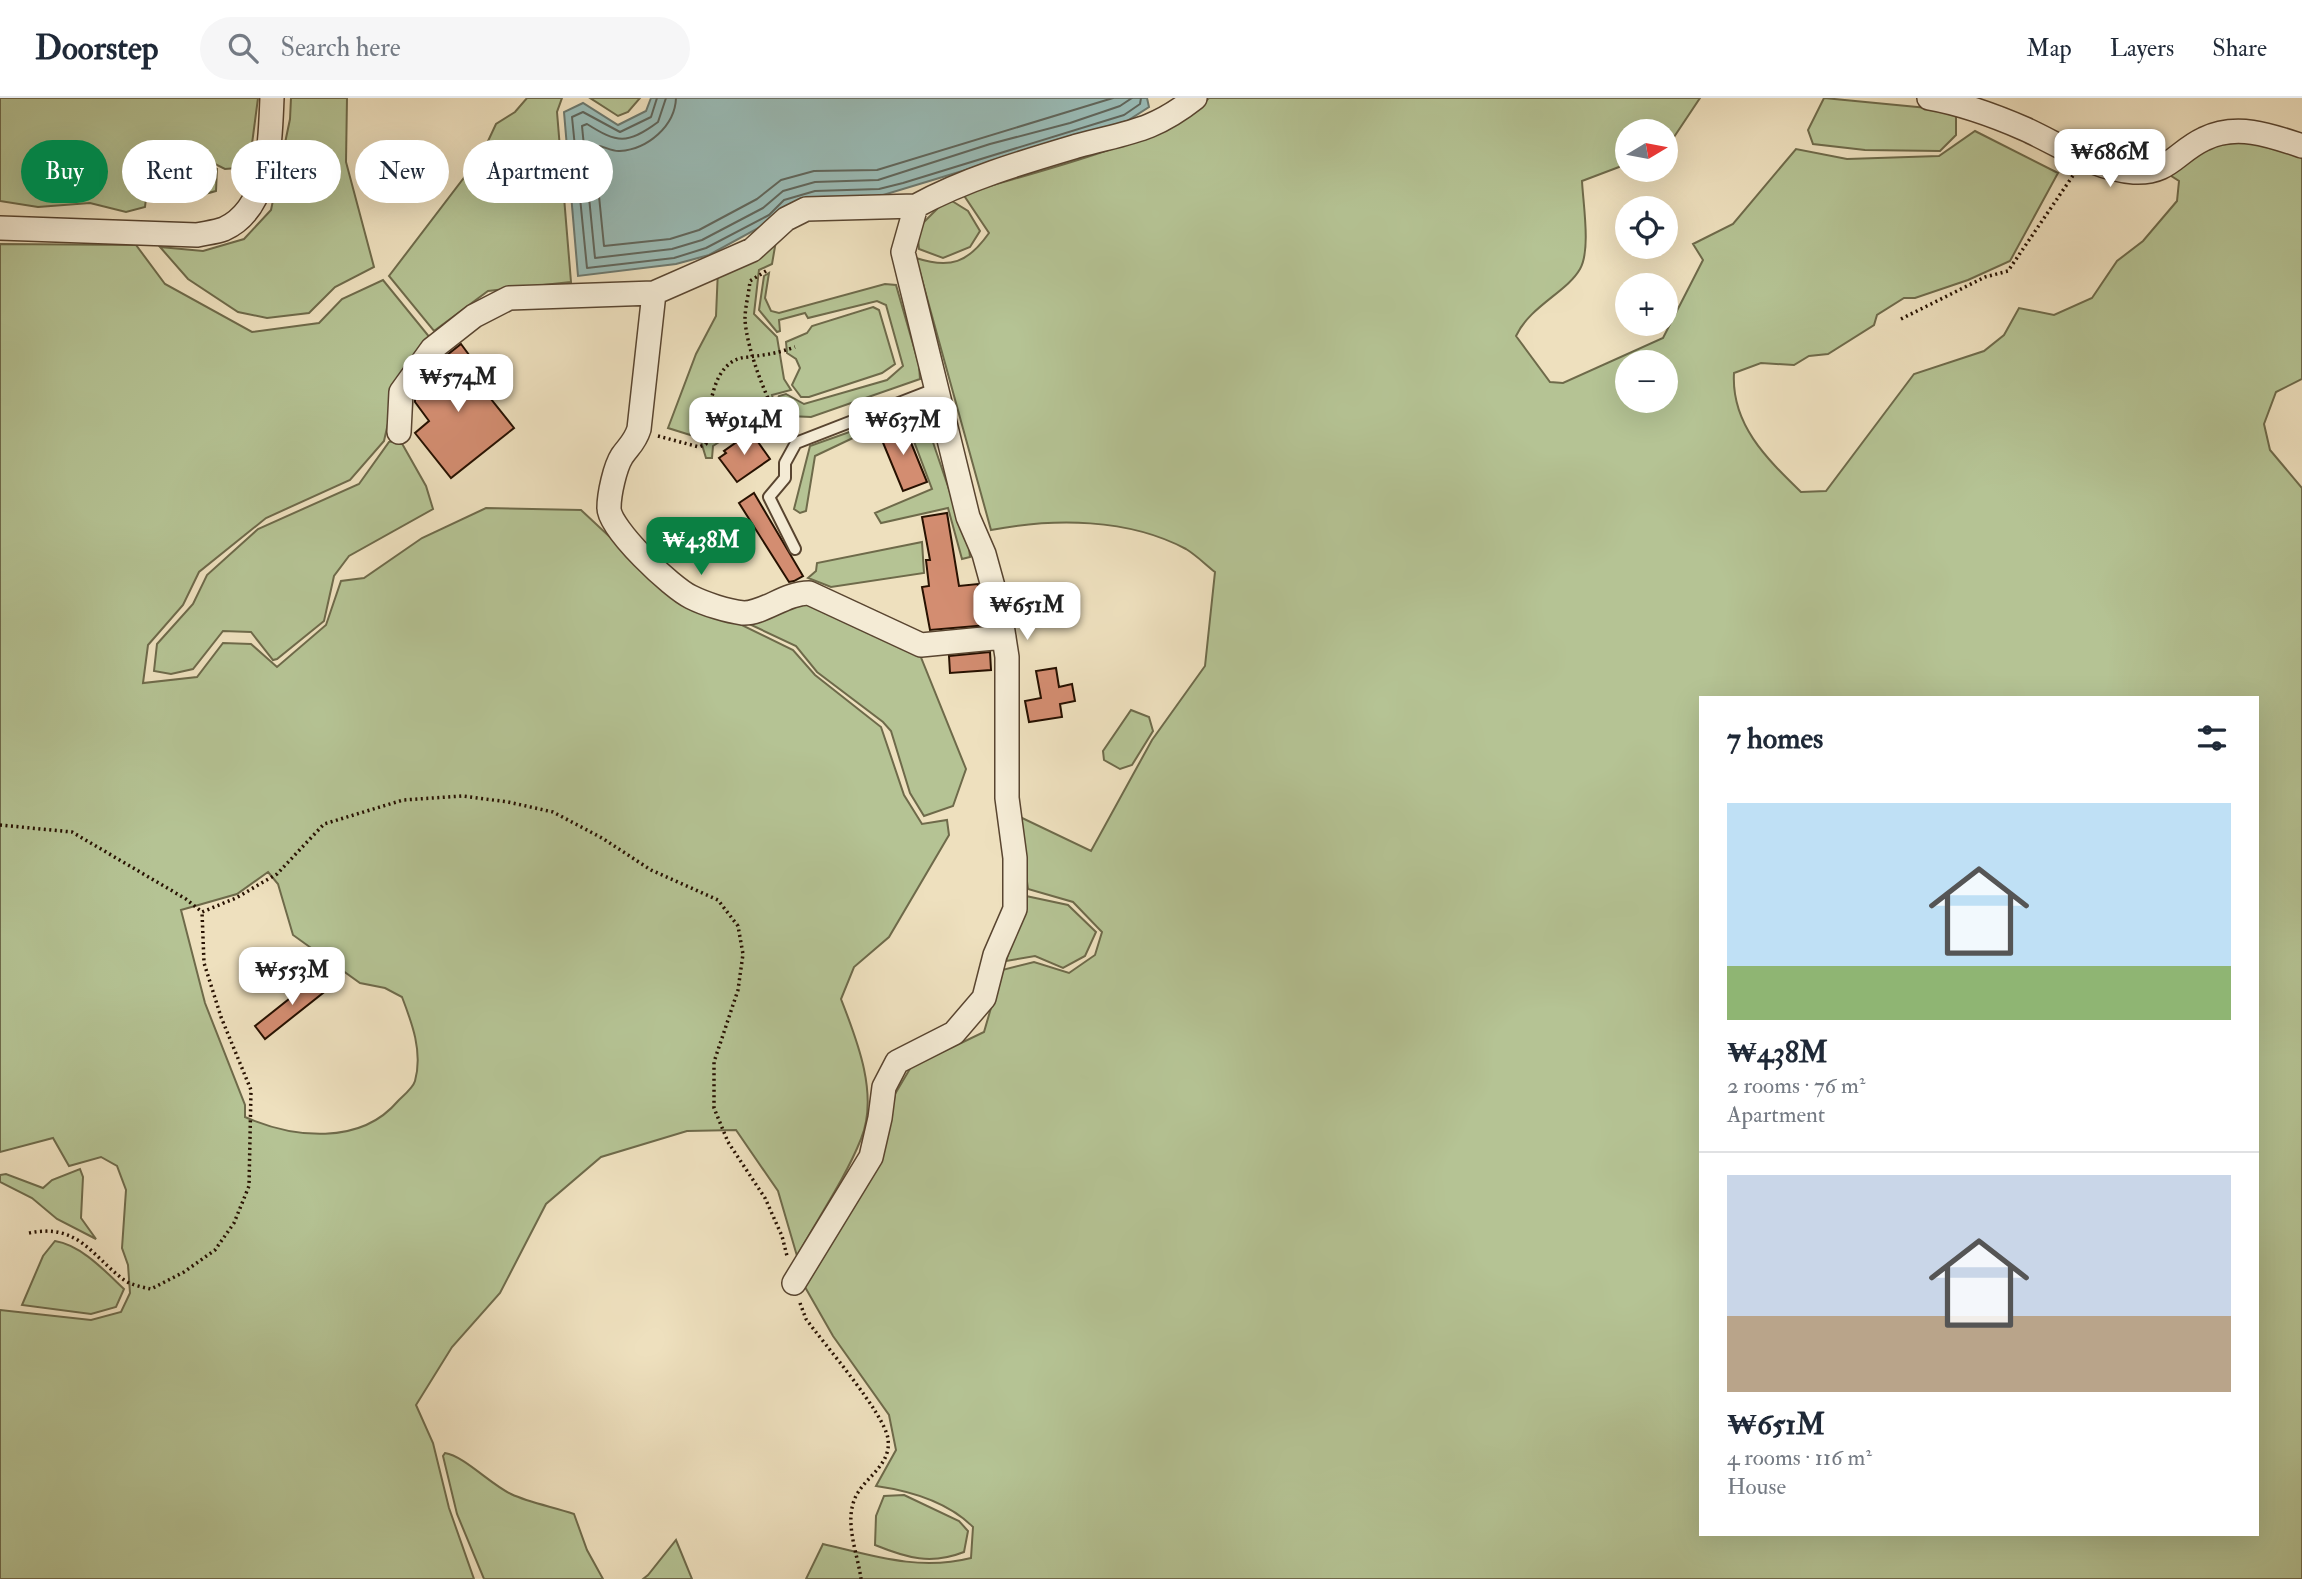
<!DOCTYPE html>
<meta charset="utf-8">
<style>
:root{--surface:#fff;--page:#f6f6f7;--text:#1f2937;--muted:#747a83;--line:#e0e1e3;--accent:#0b8043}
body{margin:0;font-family:"IM FELL Double Pica",serif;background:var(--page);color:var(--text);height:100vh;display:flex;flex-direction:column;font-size:26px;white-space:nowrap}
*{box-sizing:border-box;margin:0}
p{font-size:23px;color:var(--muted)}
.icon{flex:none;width:38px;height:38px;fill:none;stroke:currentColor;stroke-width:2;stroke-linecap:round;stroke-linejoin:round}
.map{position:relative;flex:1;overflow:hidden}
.drawer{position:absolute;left:1699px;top:598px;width:560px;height:840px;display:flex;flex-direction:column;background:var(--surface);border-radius:0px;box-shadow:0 7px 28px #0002}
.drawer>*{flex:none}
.banner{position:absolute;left:21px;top:42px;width:665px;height:63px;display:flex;gap:14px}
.needle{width:46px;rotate:80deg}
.tools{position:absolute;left:1615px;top:21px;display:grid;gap:14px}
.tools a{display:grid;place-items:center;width:63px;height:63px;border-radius:50%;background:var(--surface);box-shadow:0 7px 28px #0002;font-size:35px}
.price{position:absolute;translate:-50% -60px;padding:0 16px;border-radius:14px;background:#fff;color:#222;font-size:23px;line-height:46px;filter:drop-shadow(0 2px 4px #0008)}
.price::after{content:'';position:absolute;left:50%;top:42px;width:21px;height:16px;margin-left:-10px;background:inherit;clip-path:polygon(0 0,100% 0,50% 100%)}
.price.on{background:var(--accent);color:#fff}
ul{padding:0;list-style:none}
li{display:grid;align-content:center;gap:14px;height:371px;padding:0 28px}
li+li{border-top:2px solid var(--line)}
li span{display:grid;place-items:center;height:217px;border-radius:0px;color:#555}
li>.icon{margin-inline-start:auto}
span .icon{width:126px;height:126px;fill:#fffc;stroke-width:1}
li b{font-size:30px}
h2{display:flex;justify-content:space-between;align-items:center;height:84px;padding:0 28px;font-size:30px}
.chip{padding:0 24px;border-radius:32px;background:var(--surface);box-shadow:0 7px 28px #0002;font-size:24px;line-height:63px}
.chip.on{background:var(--accent);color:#fff}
header{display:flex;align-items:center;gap:42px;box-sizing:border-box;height:98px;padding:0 35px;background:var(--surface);border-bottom:2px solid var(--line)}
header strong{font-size:33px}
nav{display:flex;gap:38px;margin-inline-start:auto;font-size:24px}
.search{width:490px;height:63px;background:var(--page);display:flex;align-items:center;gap:18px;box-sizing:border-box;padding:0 24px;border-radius:38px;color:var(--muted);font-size:26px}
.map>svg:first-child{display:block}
</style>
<header>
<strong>Doorstep</strong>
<div class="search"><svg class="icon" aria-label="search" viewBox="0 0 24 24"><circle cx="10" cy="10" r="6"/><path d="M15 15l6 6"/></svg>Search here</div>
<nav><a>Map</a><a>Layers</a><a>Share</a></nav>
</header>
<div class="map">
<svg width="2302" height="1481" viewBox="0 0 2302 1481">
<rect width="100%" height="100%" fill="#eee0be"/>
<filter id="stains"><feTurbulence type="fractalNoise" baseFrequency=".00286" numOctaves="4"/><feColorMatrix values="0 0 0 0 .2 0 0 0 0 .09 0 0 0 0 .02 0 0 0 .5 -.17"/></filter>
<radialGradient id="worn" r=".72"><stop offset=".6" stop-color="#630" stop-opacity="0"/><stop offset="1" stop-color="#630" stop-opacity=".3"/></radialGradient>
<path fill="#b5c394" stroke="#6e6a4a" stroke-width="2" fill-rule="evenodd" d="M0 0H258L249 69 225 71 201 59 161 63 149 73 145 109 126 114 90 105 38 109 0 103Z
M291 0H347L346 64 374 169 335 189 309 215 267 220 238 214 188 181 160 149 203 153 244 141 271 112 290 21Z
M527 0H562L557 14 571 184 488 193 434 233 389 178 482 56 496 26 515 14Z
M590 0H640L628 14 618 18Z
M1209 0H1700L1666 51V33H1628L1627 66 1582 83C1583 105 1591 152 1580 171 1567 194 1530 208 1516 238L1550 284 1563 285 1663 240 1703 162 1693 146 1733 126 1796 51 1847 61 1939 58 1975 33 2058 75 2010 163 1968 182 1915 200H1904L1877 217 1874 227 1828 256 1809 258 1794 267 1761 265 1734 275C1731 326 1766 360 1801 394L1826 393 1914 276 1984 253 2004 237 2019 210 2054 217 2092 200 2117 163 2143 143 2177 103 2179 83 2165 74 2207 49 2252 42 2302 59V281L2276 294 2264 326 2270 352 2302 390V1481H806L823 1446C874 1458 919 1473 971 1460L973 1429C948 1404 911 1393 876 1388L896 1352 889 1317 833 1238 805 1189 882 1062 895 996 911 969 984 934 1002 872 1034 864 1069 875 1095 857 1102 834 1073 804 1028 791 1018 718 1091 753 1152 642 1205 568 1215 474C1206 467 1196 457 1186 451 1128 420 1054 420 991 432L916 160C950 171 968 165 989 135L963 96C1025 76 1167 44 1209 0ZM1628 264H1666V303H1628ZM1701 600H2258V1437H1701Z
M1824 0 1938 11 1956 17V37L1940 53 1865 52 1813 46 1808 32Z
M198 63 217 71 216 93C194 100 173 98 152 92L153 74 163 67Z
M952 103 968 113 980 133 970 149 943 160 919 151 917 131 943 105Z
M777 137 772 166 759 172 754 216 777 239 784 281 791 292 772 297 774 305 762 316 713 348 712 360H706L700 340 668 330 696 256 716 218 718 171Z
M0 146 136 147 165 186 252 234 319 225 342 201 383 182 431 241 398 281 384 343 350 382 266 420 199 474 183 507 148 547 143 585 197 579 223 545 251 546 277 569 326 527 341 483 364 480 422 440 486 410 581 412 626 454 684 499 793 552 815 577 881 629 904 697 922 726 947 722 949 737 889 839 854 869 841 901C857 942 879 997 861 1041 845 1081 818 1120 797 1158L778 1093 736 1032 687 1033 601 1059 546 1106 500 1195 452 1249 416 1307 433 1345 449 1410 474 1481H0V1212L91 1222 121 1214 130 1195 128 1167 122 1150 126 1092 117 1068 101 1059 69 1068 53 1040 0 1054ZM268 774 278 786 293 837 360 885 385 890 402 899C412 925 423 954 415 983 413 990 403 998 398 1003 360 1048 293 1040 245 1019V1007L205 905 181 812 237 796Z
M769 175 765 200 771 213 779 215 885 186 896 187 919 267 920 281 811 319 788 318 776 304 779 298 786 296 804 306 887 282 903 268 886 207 877 203 808 220 805 215 779 222 780 233 777 234 759 212 764 178Z
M873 209 879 212 895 266 882 275 809 299H801L792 287 800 270 796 261 787 255 786 244 807 235 812 228Z
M923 315 969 450 970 459 962 461 948 410 881 425 875 415 932 391 904 317Z
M869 327H875L874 330 815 358 806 413 800 415 794 411 810 348Z
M400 342 426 388 433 411 349 458 334 478 324 523 277 561 273 562 251 534 223 533 193 571 171 576 154 573 157 546 193 506 207 477 258 431 359 386 389 344Z
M922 444 924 475 831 489 808 480 816 473 817 465Z
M803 502 920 557 966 671 953 708 924 718 910 695 891 633 883 624 817 574 796 548 747 525Z
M1131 612 1149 619 1153 633 1132 667 1120 671 1104 662 1103 653Z
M1026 798 1068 807 1096 834 1085 858 1063 870 1035 858 1006 863Z
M80 1071 83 1079 81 1120 96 1141 57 1121 32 1100 0 1084V1077L6 1076 43 1090 52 1082Z
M55 1143C81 1147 105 1173 124 1191L116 1209 91 1216 22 1207 43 1158Z
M445 1355C464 1358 490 1386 511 1396 530 1405 554 1409 574 1416L587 1452 603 1481H484L457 1416 443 1358Z
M904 1397 959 1423 968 1433 964 1454C931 1467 907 1460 875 1447L876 1418 884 1398Z
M676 1442 692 1481H643L648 1477Z"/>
<path fill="#9abcb7" stroke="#6c786e" stroke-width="2" d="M651 0H1147L1149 9 1127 23 880 98 817 99 788 108 773 122 709 157 676 166 578 178 564 14 583 5 618 27 646 13Z"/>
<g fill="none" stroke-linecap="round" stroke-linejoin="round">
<path stroke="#60665c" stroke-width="2" d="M657 0 651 19 620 34 583 14 572 19 587 170 674 160 706 150 769 117 784 102 815 93 879 91 903 85 1124 17 1140 6 1141 0
M666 0 658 24C627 47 617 45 587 26L582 28 595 160 672 151 702 142 763 110 783 93 815 84 878 82 990 46 1070 25 1120 8 1132 0
M676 0C675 28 648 51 620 53 610 54 602 46 594 48L604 148 670 141 699 132 757 101 781 82 814 73 877 72 1113 0"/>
</g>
<path fill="#d38d71" stroke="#271101" stroke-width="2" d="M461 246 475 265 467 271 514 330 451 380 415 335 429 323 415 304V299L442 261Z
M903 325 927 384 903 393 879 335Z
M751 334 770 361 737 384 719 360 726 355 724 353Z
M754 395 803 478 794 483 789 484 739 405Z
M947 415 959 488 978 486 988 527 930 532 922 489 929 488 926 462H930L922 419Z
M990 554 991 572 950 575 949 558Z
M1056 570 1059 589 1072 586 1075 603 1060 606 1062 619 1029 624 1025 603 1041 600 1036 573Z
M318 878 328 891 265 941 255 928Z"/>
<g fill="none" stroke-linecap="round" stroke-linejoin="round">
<defs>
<path id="service" d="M795 451 769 399 785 380V365L796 345 935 291"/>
<path id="minor" d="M1929 0C1963 6 1993 17 2025 31 2060 47 2095 71 2134 74 2169 76 2176 54 2204 41 2236 25 2270 37 2302 48
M0 130 197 137C206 135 216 134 224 131 270 110 270 43 272 0
M654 195 639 331C635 344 629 348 622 358 615 369 609 396 609 410 609 431 672 490 691 499 705 506 727 513 743 515 763 516 785 495 809 495L921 547 1004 539
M399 334 401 294 432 251 474 218 509 200 654 195 752 152 786 121 806 111 916 108
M794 1185 871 1059 880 1020 884 989 897 964 954 935 984 900 995 857 1015 811V760L1007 700V559L1000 514 984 456 968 419 903 154 916 108C965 81 1023 64 1077 48 1128 34 1152 34 1195 0"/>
</defs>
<use href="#service" stroke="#594530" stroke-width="14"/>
<use href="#minor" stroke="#594530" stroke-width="26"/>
<path stroke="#271101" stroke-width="3.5" stroke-dasharray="2 3.5" stroke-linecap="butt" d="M766 173 750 183C749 195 745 209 745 221 746 250 770 314 788 335
M1901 221 1985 179 2008 173 2074 76
M658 338 699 349 706 346C709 318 709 261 748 259 766 257 778 255 795 249
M0 727 72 734 186 801 202 814 236 800 277 776 324 726 403 702 463 698 508 704 553 714 602 740 651 772 718 802 738 828 743 856 738 892 714 964V1010L728 1044 765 1100 782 1138 787 1158
M29 1135C78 1125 91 1157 124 1182 131 1187 142 1189 151 1191L184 1174 215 1152 234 1125 249 1088 251 992 221 919 204 865 202 814
M800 1205 806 1221C824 1246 885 1316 888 1341 892 1370 859 1381 853 1406 846 1429 858 1458 861 1481"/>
<use href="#service" stroke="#f4ebd5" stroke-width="10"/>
<use href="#minor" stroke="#f4ebd5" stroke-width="23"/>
</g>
<rect width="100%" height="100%" filter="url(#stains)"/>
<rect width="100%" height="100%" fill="url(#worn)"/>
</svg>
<div class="tools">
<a><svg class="needle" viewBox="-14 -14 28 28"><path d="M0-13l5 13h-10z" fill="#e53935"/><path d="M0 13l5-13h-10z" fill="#747a83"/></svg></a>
<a><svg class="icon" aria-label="locate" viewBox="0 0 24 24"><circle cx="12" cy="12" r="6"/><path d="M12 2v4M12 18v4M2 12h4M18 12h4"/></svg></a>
<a>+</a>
<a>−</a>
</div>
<b class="price" style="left:2110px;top:91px">₩686M</b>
<b class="price" style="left:458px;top:316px">₩574M</b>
<b class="price" style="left:744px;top:359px">₩914M</b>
<b class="price" style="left:903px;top:359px">₩637M</b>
<b class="price on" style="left:701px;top:479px">₩438M</b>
<b class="price" style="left:1027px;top:544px">₩651M</b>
<b class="price" style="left:292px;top:909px">₩553M</b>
<div class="banner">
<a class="chip on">Buy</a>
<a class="chip">Rent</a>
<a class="chip">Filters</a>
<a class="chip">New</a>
<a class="chip">Apartment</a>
</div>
<section class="drawer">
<h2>7 homes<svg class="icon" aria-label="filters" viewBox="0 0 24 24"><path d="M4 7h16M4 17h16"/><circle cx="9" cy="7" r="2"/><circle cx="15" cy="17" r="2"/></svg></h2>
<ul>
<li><span style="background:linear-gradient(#bfe0f5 75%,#8fb573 0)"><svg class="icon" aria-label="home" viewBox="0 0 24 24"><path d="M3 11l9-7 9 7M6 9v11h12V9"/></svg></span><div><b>₩438M</b><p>2 rooms · 76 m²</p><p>Apartment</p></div></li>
<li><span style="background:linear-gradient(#c9d6e8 65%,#b9a48a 0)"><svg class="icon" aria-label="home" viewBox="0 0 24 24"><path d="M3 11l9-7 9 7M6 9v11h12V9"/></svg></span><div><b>₩651M</b><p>4 rooms · 116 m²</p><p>House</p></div></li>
</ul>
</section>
</div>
